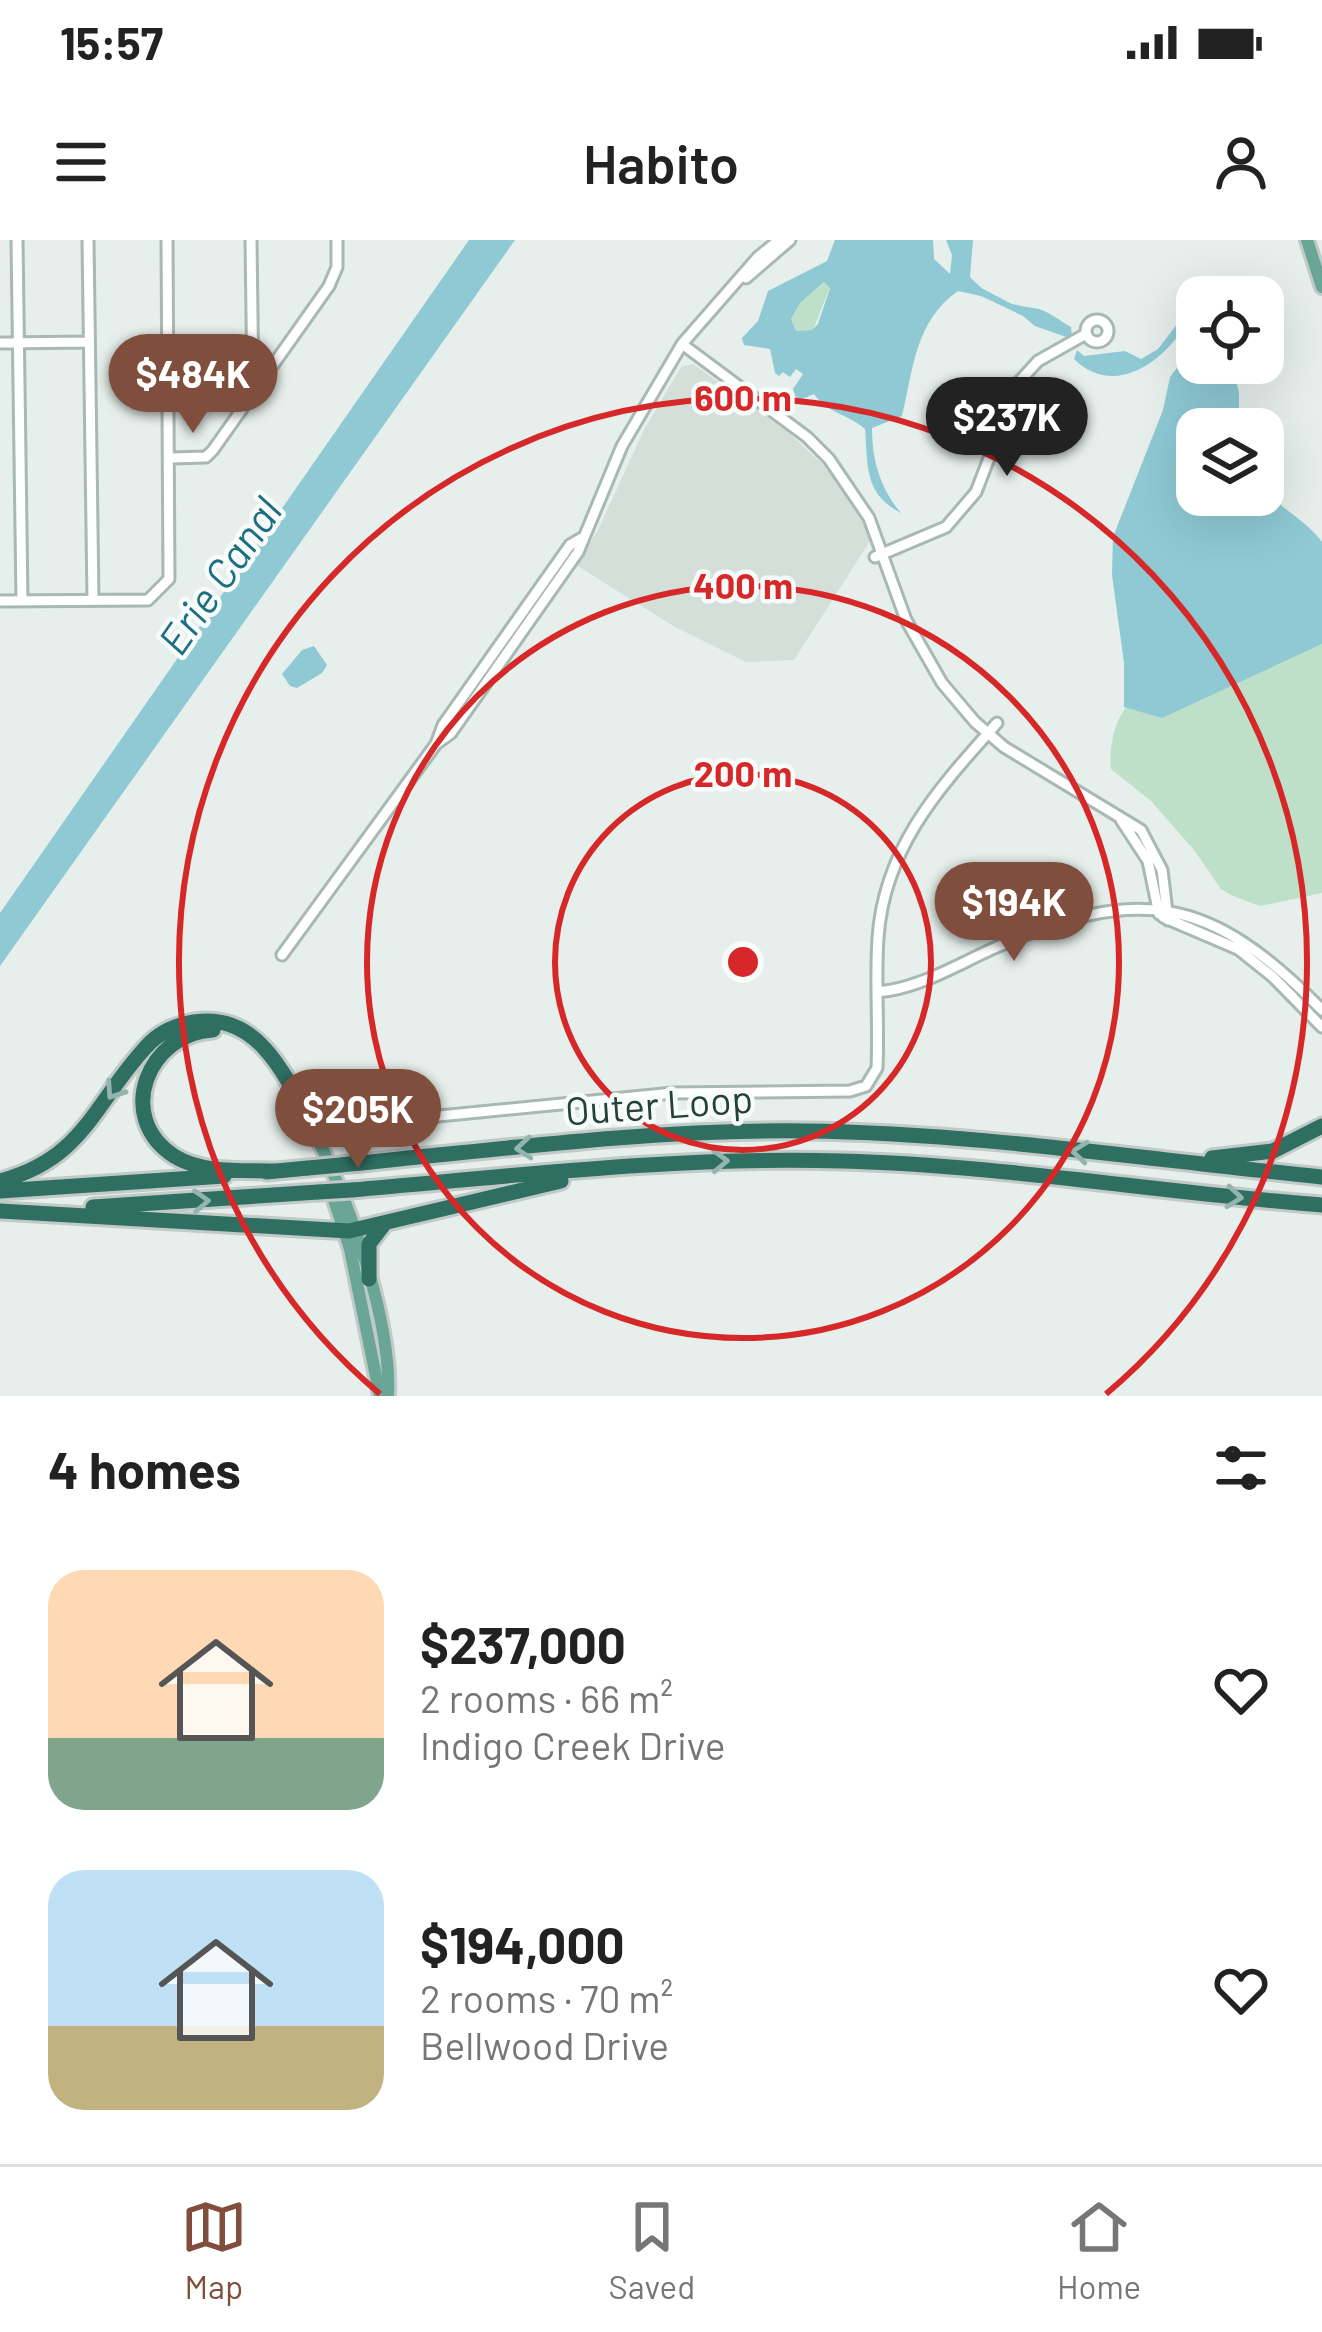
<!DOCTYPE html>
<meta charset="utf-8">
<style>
:root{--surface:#fff;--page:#f2f2f2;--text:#222;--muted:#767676;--line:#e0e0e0;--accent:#804e3d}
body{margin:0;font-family:Barlow,sans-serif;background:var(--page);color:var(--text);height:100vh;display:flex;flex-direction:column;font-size:45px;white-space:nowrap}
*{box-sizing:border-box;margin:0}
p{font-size:39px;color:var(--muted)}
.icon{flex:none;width:66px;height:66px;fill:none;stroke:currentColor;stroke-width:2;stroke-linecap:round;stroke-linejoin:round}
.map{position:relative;height:1156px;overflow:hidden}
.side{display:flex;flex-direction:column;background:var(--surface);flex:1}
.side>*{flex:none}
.fabs{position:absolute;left:1176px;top:36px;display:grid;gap:24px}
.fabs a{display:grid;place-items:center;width:108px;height:108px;border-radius:24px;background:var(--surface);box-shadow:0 12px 48px #0002;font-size:60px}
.price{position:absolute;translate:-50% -102px;padding:0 27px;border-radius:42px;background:var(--accent);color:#fff;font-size:39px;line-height:78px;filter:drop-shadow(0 3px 6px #0008)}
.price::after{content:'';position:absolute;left:50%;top:72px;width:36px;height:27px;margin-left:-18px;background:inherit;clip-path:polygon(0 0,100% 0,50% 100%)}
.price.on{background:#222;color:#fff}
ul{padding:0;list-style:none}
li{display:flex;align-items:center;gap:36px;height:300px;padding:0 48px}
li span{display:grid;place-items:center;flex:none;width:336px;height:240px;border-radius:36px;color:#555}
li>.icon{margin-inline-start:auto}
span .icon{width:144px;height:144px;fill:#fffc;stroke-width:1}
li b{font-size:51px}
h2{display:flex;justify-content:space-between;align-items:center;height:144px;padding:0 48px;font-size:51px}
.status{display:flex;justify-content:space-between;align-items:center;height:84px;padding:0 60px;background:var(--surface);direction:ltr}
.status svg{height:33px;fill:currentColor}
header{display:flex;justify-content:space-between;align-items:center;height:156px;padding:0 48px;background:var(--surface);font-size:54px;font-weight:600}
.dock{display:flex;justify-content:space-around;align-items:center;height:168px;border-top:3px solid var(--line);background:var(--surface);font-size:33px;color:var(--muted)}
.dock a{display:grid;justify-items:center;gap:6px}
.dock .on{color:var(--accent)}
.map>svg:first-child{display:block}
</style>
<div class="status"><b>15:57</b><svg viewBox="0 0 49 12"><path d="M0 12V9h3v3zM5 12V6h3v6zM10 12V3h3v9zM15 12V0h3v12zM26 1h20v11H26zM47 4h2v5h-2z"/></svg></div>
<header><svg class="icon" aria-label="menu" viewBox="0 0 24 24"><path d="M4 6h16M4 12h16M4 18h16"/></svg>Habito<svg class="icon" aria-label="person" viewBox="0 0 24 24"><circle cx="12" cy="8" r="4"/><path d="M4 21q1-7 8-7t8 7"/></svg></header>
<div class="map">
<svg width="1322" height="1156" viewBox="0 0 1322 1156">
<rect width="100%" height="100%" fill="#e6efeb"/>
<path fill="#d4dfda" d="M693 124 788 192 830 231 872 298 794 420 746 422 675 387 576 325 598 290 644 190 681 127Z"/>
<path fill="#bfe0c8" d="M824 42 830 47 813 90 796 91 791 79 800 63Z
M1322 404V653L1260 666 1233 656 1221 649 1194 610 1151 561 1111 529C1109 507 1114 481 1128 465L1163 477Z"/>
<path fill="#8ec9d4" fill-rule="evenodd" d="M469 0H515L0 726V673Z
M835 0H933L934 19 950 34 952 15 946 0H973L970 37C991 59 1006 64 1033 68 1046 69 1060 81 1071 87L1072 96 1069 98 1035 86 1023 76 981 56 958 51C915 81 913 130 902 176L872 188C872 220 880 248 901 273 864 254 868 226 865 189 848 174 827 173 814 154L797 161 793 149 803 134 796 129 790 137 783 132 779 136 775 133 770 109 744 105 742 98 758 81 768 51 827 21ZM824 42 830 48 818 84 812 90 796 91 791 79 800 63Z
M1184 75 1188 81C1165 121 1115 159 1074 119L1077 110 1084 116 1125 111 1141 119 1158 109Z
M1197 116V123H1232L1239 153V189H1197V255H1263V247C1280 269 1306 280 1322 302V404L1162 478 1124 467V423L1112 335 1113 297 1163 170 1170 137 1180 124Z
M314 406 327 425 322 433 297 448 290 446 282 434 302 410Z"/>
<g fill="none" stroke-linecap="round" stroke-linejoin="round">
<path stroke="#8ec9d4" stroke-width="3" d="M984 51 1024 72"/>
<defs>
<path id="minor" d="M17 0 22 361
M88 0 93 360
M251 0 253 151
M746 38 790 0
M1086 91a11 11 0 1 1 22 0a11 11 0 1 1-22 0Z
M0 103 89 102
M682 104 807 197 829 219 869 278 906 380 942 443 975 482 1004 507 1141 590 1162 630 1168 680
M171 218 206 217 213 210 329 46 337 27V0
M875 317 946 287 976 252 1018 143 1038 121 1086 94
M0 361 148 360 169 339 167 0
M436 504 451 493 578 312 622 206 682 104 758 17 779 0
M1121 580 1148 621 1159 674
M1163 677 1238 709 1273 737 1322 787
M282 715 436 504 443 485 570 305 582 298
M877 752C917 749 955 726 990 710 1137 644 1209 654 1322 770
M307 895 327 887 673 853 850 851 866 846 877 828C879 785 875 741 878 698 884 607 940 547 997 483"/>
<path id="major" d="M1307 0 1322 47
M314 891C348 960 392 1079 388 1156
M331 951 350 1009 380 1156"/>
<path id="highway" d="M213 790C148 793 114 877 174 916 203 934 242 930 274 931
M1212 918 1273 911 1322 886
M341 925C495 910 650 889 805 891 977 893 1150 920 1322 937
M266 932 308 928
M0 941C84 919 94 863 146 807 158 793 176 785 194 782 261 771 289 843 314 891
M352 950C514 936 678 916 842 921 1002 925 1162 953 1322 965
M0 951 224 936
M93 967 318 952
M0 971 349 991 561 941
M369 1039V1004L385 983"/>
</defs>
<use href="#minor" stroke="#a8b8b2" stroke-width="15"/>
<use href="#major" stroke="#c2cac8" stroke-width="18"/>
<use href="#highway" stroke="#c2cac8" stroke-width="21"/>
<use href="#minor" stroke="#fff" stroke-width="9"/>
<use href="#major" stroke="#6aa596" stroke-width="12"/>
<use href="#highway" stroke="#2f6f62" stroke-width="15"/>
<defs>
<path id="highway-bridge" d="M308 928 341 925
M318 952 352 950"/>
</defs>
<use href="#highway-bridge" stroke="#c2cac8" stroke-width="21" stroke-linecap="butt"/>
<use href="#highway-bridge" stroke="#2f6f62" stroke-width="15"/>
</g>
<defs><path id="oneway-chevron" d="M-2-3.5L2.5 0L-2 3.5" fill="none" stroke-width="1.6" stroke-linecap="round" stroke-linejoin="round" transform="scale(3)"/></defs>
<g stroke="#93b5ae">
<use href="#oneway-chevron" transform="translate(114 851) rotate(124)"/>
<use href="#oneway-chevron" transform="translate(524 908) rotate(175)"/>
<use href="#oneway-chevron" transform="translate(1080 912) rotate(-174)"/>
<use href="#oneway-chevron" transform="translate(720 921) rotate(-2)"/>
<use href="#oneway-chevron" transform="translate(1234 957) rotate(6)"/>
<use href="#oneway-chevron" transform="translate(201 961) rotate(-3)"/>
</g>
<g fill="none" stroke="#d62828" stroke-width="6">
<circle cx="743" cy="722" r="188"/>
<circle cx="743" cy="722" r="376"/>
<path d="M380 1154A564 564 0 1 1 1106 1154"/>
</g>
<g text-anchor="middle" stroke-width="9" stroke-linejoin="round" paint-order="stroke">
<g font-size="39" fill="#24423a" stroke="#f7fbf9">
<text transform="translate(659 865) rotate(-4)" y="14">Outer Loop</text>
</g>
<g font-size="42" font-style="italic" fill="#1c6f80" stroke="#f7fbf9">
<text transform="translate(220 336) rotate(-55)" y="15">Erie Canal</text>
</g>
</g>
<circle cx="743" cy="722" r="18" fill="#d62828" stroke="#f7fbf9" stroke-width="6"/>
<g font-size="36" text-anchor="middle" font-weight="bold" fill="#d62828" stroke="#f7fbf9" stroke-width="9" stroke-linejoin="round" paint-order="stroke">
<text x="743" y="171">600 m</text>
<text x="743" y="359">400 m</text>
<text x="743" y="547">200 m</text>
</g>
</svg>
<div class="fabs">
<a><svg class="icon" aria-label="locate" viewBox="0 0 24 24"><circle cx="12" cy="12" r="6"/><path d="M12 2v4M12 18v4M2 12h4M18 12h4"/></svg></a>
<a><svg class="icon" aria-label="layers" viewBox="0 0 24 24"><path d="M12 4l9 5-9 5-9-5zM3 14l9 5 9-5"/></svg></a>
</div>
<b class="price" style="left:193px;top:196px">$484K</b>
<b class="price on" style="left:1007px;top:239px">$237K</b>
<b class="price" style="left:1014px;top:724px">$194K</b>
<b class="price" style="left:358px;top:931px">$205K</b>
</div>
<section class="side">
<h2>4 homes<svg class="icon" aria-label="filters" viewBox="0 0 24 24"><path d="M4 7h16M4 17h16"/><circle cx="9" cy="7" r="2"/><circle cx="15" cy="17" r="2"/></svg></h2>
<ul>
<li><span style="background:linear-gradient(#ffd9b3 70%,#7fa58c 0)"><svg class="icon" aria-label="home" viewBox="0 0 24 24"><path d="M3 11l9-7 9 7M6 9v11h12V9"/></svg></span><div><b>$237,000</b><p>2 rooms · 66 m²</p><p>Indigo Creek Drive</p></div><svg class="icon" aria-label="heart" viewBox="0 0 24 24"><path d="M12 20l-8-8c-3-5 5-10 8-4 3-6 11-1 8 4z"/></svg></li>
<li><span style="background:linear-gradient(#bfe0f5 65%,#c2b280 0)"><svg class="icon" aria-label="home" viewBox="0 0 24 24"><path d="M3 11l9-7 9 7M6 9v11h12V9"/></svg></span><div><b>$194,000</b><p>2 rooms · 70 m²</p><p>Bellwood Drive</p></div><svg class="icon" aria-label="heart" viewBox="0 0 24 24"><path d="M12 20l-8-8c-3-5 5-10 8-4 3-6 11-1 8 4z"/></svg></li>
</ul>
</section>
<nav class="dock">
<a class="on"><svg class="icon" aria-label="map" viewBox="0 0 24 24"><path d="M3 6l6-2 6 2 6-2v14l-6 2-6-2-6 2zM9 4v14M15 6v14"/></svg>Map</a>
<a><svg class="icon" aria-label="saved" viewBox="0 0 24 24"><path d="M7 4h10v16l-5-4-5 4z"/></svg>Saved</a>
<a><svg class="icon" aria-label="home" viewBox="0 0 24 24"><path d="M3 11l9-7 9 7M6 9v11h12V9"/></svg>Home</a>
</nav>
